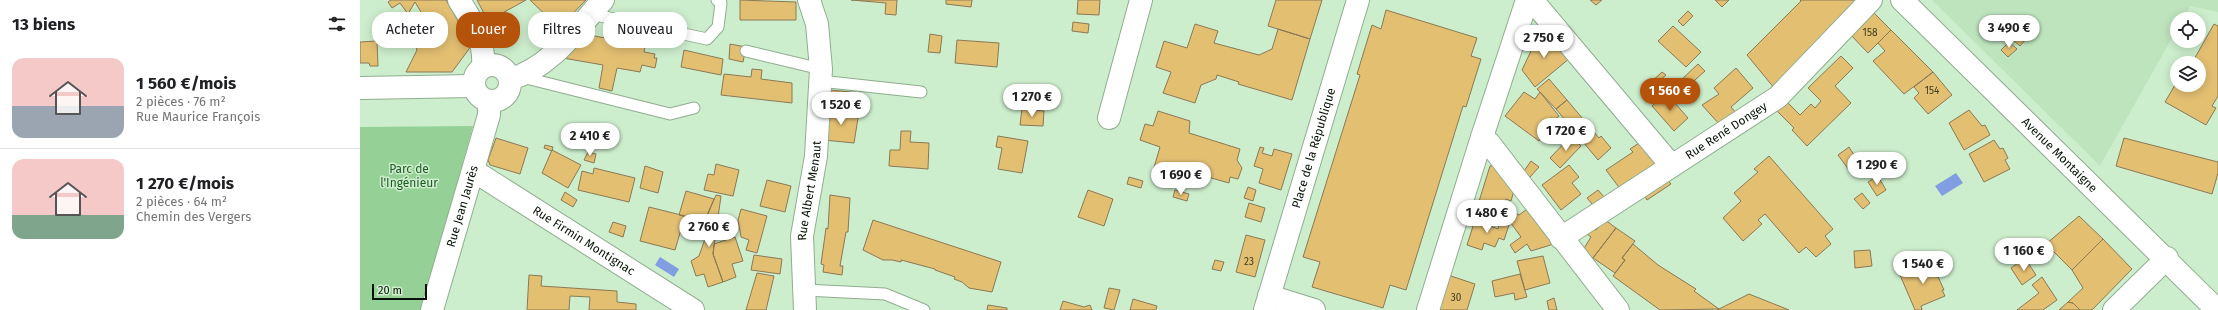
<!DOCTYPE html>
<html lang="fr">
<meta charset="utf-8">
<style>
:root{--surface:#fff;--page:#f6f6f6;--text:#202124;--muted:#757577;--line:#e0e0e0;--accent:#b45309}
body{margin:0;font-family:"Fira Sans",sans-serif;background:var(--page);color:var(--text);height:100vh;display:flex;flex-direction:column;font-size:15px;white-space:nowrap}
*{box-sizing:border-box;margin:0}
p{font-size:13px;color:var(--muted)}
.icon{flex:none;width:22px;height:22px;fill:none;stroke:currentColor;stroke-width:2;stroke-linecap:round;stroke-linejoin:round}
.map{position:relative;flex:1;overflow:hidden}
.side{display:flex;flex-direction:column;background:var(--surface);width:360px}
.side>*{flex:none}
.hud{position:absolute;left:12px;top:12px;width:380px;height:36px;display:flex;gap:8px}
.tools{position:absolute;left:1810px;top:12px;display:grid;gap:8px}
.tools a{display:grid;place-items:center;width:36px;height:36px;border-radius:50%;background:var(--surface);box-shadow:0 2px 10px #0003;font-size:20px}
.scale{position:absolute;left:12px;bottom:10px;width:55px;box-sizing:border-box;padding-left:4px;border:2px solid #081308;border-top:0;font-size:11px;line-height:14px;white-space:nowrap;color:#081308;-webkit-text-stroke:3px #cdeecd;paint-order:stroke}
.price{position:absolute;translate:-50% -34px;padding:0 9px;border-radius:14px;background:#fff;color:#222;font-size:13px;line-height:26px;filter:drop-shadow(0 1px 2px #0008)}
.price::after{content:'';position:absolute;left:50%;top:24px;width:12px;height:9px;margin-left:-6px;background:inherit;clip-path:polygon(0 0,100% 0,50% 100%)}
.price.current{background:var(--accent);color:#fff}
ul{padding:0;list-style:none}
li{display:flex;align-items:center;gap:12px;height:100px;padding:0 12px}
li+li{border-top:1px solid var(--line)}
li span{display:grid;place-items:center;flex:none;width:112px;height:80px;border-radius:12px;color:#555}
li>.icon{margin-inline-start:auto}
span .icon{width:48px;height:48px;fill:#fffc;stroke-width:1}
li b{font-size:17px}
h2{display:flex;justify-content:space-between;align-items:center;height:48px;padding:0 12px;font-size:17px}
.tag{padding:0 14px;border-radius:16px;background:var(--surface);box-shadow:0 2px 10px #0003;font-size:14px;line-height:36px}
.tag.current{background:var(--accent);color:#fff}
main{display:flex;flex:1;min-height:0}
.map>svg:first-child{display:block}
</style>
<main>
<section class="side">
<h2>13 biens<svg class="icon" aria-label="filters" viewBox="0 0 24 24"><path d="M4 7h16M4 17h16"/><circle cx="9" cy="7" r="2"/><circle cx="15" cy="17" r="2"/></svg></h2>
<ul>
<li><span style="background:linear-gradient(#f6c9c9 60%,#9aa5b1 0)"><svg class="icon" aria-label="home" viewBox="0 0 24 24"><path d="M3 11l9-7 9 7M6 9v11h12V9"/></svg></span><div><b>1 560 €/mois</b><p>2 pièces · 76 m²</p><p>Rue Maurice François</p></div></li>
<li><span style="background:linear-gradient(#f6c9c9 70%,#7fa58c 0)"><svg class="icon" aria-label="home" viewBox="0 0 24 24"><path d="M3 11l9-7 9 7M6 9v11h12V9"/></svg></span><div><b>1 270 €/mois</b><p>2 pièces · 64 m²</p><p>Chemin des Vergers</p></div></li>
</ul>
</section>
<div class="map">
<svg width="1858" height="310" viewBox="0 0 1858 310">
<rect width="100%" height="100%" fill="#cdeecd"/>
<path fill="#bee4be" d="M1572 0H1858V12L1830 6 1823 19H1817V29L1740 166Z"/>
<path fill="#95d096" d="M113 126 62 310H0V127Z"/>
<path fill="#809ee1" d="M1596 173 1603 183 1582 196 1575 186Z
M300 257 319 269 314 277 295 265Z"/>
<path fill="#e3bf72" stroke="#8a7955" d="M31 0H86L112 45 92 72H46L57 50 55 44 79 42 55 2 48 14 40 3 32 8 28 2Z
M117 0H166L128 21Z
M170 0H226L199 28Z
M380 0 436 2V20H380Z
M491 0H537L536 15 525 14 526 3Z
M586 0H612L611 7 586 4Z
M718 0H740L739 15 717 14Z
M916 0H962L950 39 908 26Z
M1230 0H1242L1236 5Z
M1355 0H1369L1362 7Z
M1440 0H1500L1415 89 1387 55 1441 1Z
M1026 10 1117 38 1111 56 1121 59 1106 107 1103 106 1046 290 1030 285 1023 308 952 287 960 262 943 257 1000 75 997 74 1012 25 1021 29Z
M1328 11 1333 16 1323 26 1318 21Z
M1512 11 1531 30 1508 53 1489 33Z
M713 22 729 24 728 33 712 31Z
M835 24 858 31 854 43 899 55 912 49 918 29 950 39 932 100 878 84 879 82 857 75 856 79 841 85 835 103 803 93 811 72 796 67 804 41 827 48Z
M1854 24 1858 26V96L1852 106 1856 108 1846 125 1805 102 1815 85 1819 87 1820 85H1839V63H1832Z
M1313 26 1341 52 1326 67 1298 41Z
M1531 30 1573 72 1544 94 1513 61 1525 51 1518 43Z
M1660 32 1667 38 1660 46 1652 39Z
M1189 33 1210 58 1175 87 1162 70 1179 34Z
M224 34 272 43 274 34 287 36 284 52 295 54 294 58H297L295 68 282 65 280 72 257 68 252 91 239 88 243 65 203 58Z
M570 34 582 36 580 53 568 52Z
M597 40 639 43 637 67 595 63Z
M17 41 18 66H10L9 63H0V42Z
M1649 42 1657 49 1648 57 1641 50Z
M370 44 386 47 383 62 369 59Z
M324 50 363 59 361 75 321 67Z
M1481 56 1493 68 1475 86 1491 103 1447 146 1432 130 1434 128 1416 110 1425 100 1440 115 1451 104 1455 108 1461 101 1448 88Z
M1338 64 1345 71 1325 89 1319 82Z
M1376 68 1393 88 1371 107 1377 114 1360 125 1342 105 1359 94 1354 88Z
M392 69 402 70 401 79 432 83V103L361 95 364 74 391 77Z
M1302 72 1306 75 1294 86 1290 83Z
M1573 72 1592 95 1568 114 1554 98 1559 93 1554 87Z
M1189 79 1207 100 1196 109 1177 89Z
M470 90 501 93 499 112 468 108Z
M1164 92 1175 99 1180 92 1199 116 1192 122 1179 141 1145 116Z
M1306 93 1328 118 1314 131 1292 106Z
M1207 100 1239 138 1241 136 1251 148 1238 160 1196 109Z
M468 108 499 112 494 143 464 140Z
M662 109 684 111 683 126 660 125Z
M1609 110 1622 126 1625 125 1630 135 1604 150 1589 123Z
M798 111 830 121 829 133 880 149 877 160 882 168 878 179 870 177 869 183 823 170 820 179 793 171 800 147 780 140 785 124 793 126Z
M1203 121 1211 131 1207 136 1197 126Z
M541 131H551L550 142 569 143 568 169 529 166 530 150H540Z
M638 136 668 141 662 173 638 169 642 148 636 147Z
M1211 136 1221 146 1200 168 1190 158Z
M136 138 168 148 160 174 130 165 128 160Z
M1764 138 1858 162V173L1852 194 1756 166Z
M1634 140 1640 149 1643 148 1648 158 1645 160 1650 169 1624 182 1609 154Z
M1279 143 1297 166 1261 190 1246 170 1273 152 1270 149Z
M185 145 193 147 192 151 184 148Z
M900 147 904 148 902 153 912 156 914 149 932 154 921 190 899 183 903 169 894 166Z
M1489 147 1499 163 1489 170 1478 155Z
M192 150 221 165 208 188 182 173Z
M228 152 236 154 234 163 224 160Z
M1409 156 1473 229 1465 236 1471 244 1456 257 1446 247 1439 253 1405 214 1398 220 1402 224 1383 241 1363 218 1381 201 1374 193 1398 172 1394 169Z
M1171 161 1179 167 1170 177 1164 171Z
M356 164 379 170 373 196 344 190 348 174 354 175Z
M1138 165 1155 187 1151 201 1146 199 1139 219 1116 211 1130 166Z
M1209 165 1219 177 1212 183 1221 194 1201 210 1182 185Z
M285 166 303 172 298 193 280 188Z
M234 168 275 178 269 202 218 190 222 171 233 174Z
M1518 176 1526 190 1517 196 1508 182Z
M769 177 783 181 781 188 767 184Z
M1306 178 1311 184 1287 200 1283 193Z
M407 180 431 186 425 212 400 206Z
M888 187 896 190 893 201 884 198Z
M728 190 753 199 744 226 718 217Z
M815 190 829 194 827 201 813 197Z
M1238 190 1244 197 1233 205 1227 198Z
M326 191 354 199 344 222 319 215Z
M205 192 217 200 213 207 201 200Z
M1502 193 1510 203 1503 209 1494 199Z
M356 195 361 196 353 254 363 282 348 287 344 274 336 276 331 261 339 256 345 239 338 237Z
M470 195 490 198 488 232H486L480 266H483L482 275 463 272 464 265 461 264 466 228 468 229Z
M889 203 905 208 901 222 885 217Z
M289 207 325 216 315 250 280 241Z
M1170 207 1197 243 1171 251 1167 244 1155 253 1150 245 1161 237 1148 219 1155 213 1159 215Z
M381 209 407 216 397 253 386 250 389 240 381 237 378 220Z
M1719 216 1743 239 1712 270 1686 244Z
M1141 219 1150 222 1144 240 1139 238 1135 247 1124 243 1122 250 1107 245 1115 220 1138 229Z
M1244 219 1256 228 1233 258 1223 250 1231 237 1227 234 1232 227 1236 230Z
M513 220 641 262 632 292 609 288 602 282 594 279 595 277 575 270V269L541 260V262L532 260H523L503 250Z
M253 222 266 226 263 237 249 232Z
M1256 228 1275 241 1262 258 1265 260 1255 273 1233 258Z
M886 235 905 240 895 277 876 272Z
M375 237 383 261 372 264 376 277 363 282 353 254 354 244Z
M1743 239 1772 269 1732 310H1720L1713 303 1708 302 1723 288 1712 270Z
M1273 244 1298 265 1336 289 1334 291 1359 309 1300 310 1253 276 1265 260 1262 258Z
M1510 250 1512 266 1495 268 1494 251Z
M394 255 422 259 420 274 391 270Z
M1183 256 1190 283 1165 290 1157 261Z
M1665 258 1676 275 1662 285 1651 268Z
M855 260 864 262 861 271 852 269Z
M1571 261 1584 290H1582L1585 296 1561 306 1562 310H1555L1540 275Z
M397 273 414 276 406 310H386Z
M1160 274 1167 297 1155 300 1154 293 1135 297 1132 281Z
M169 275 182 276 181 286 257 291V302L276 304V310H229L230 297 210 296 209 310H167Z
M1088 275 1115 284 1107 310H1077Z
M1682 277 1697 300 1683 310H1657L1679 293 1672 285Z
M749 288 760 290 754 310 744 308Z
M1389 294 1429 310H1357Z
M1194 298 1197 310H1189L1187 301Z
M773 299 797 306 796 310H770Z
M703 301 724 307 730 305 732 310H700Z
M1708 302 1713 303 1720 310H1699Z
M628 305 647 308V310H627Z"/>
<g fill="none" stroke-linecap="round" stroke-linejoin="round">
<defs>
<path id="service" d="M231 14 347 39 358 27 361 3 357 0
M386 51 461 69
M162 77 310 114 334 108
M460 81 561 92
M445 290 525 294 564 310"/>
<g id="minor">
<path d="M99 0C113 23 125 39 123 67"/>
<path d="M1172 0 1311 165"/>
<circle cx="132" cy="83" r="18"/>
<path d="M150 79C189 69 217 29 243 0"/>
<path d="M0 88 113 86"/>
<path d="M749 118 781 0"/>
<path d="M1122 137 1129 143 1258 310"/>
<path id="s1" d="M114 171 333 310"/>
<path id="s2" d="M1201 238 1418 97 1511 0"/>
<path d="M909 296 954 310"/>
<path id="s3" d="M72 310 129 115V102"/>
<path id="s4" d="M445 310 442 236 456 156 461 69 457 24 449 0"/>
<path d="M1754 310 1807 258"/>
</g>
<g id="tertiary">
<path id="s5" d="M905 310 998 0"/>
<path d="M1068 310 1122 137 1167 0"/>
</g>
<g id="secondary">
<path id="s6" d="M1542 0 1857 310"/>
</g>
</defs>
<use href="#service" stroke="#8fad8f" stroke-width="13"/>
<use href="#minor" stroke="#8fad8f" stroke-width="24"/>
<use href="#tertiary" stroke="#8fad8f" stroke-width="24"/>
<use href="#secondary" stroke="#8fad8f" stroke-width="24"/>
<use href="#service" stroke="#fff" stroke-width="11"/>
<use href="#minor" stroke="#fff" stroke-width="22"/>
<use href="#tertiary" stroke="#fff" stroke-width="22"/>
<use href="#secondary" stroke="#fff" stroke-width="22"/>
</g>
<g text-anchor="middle" stroke-width="3" stroke-linejoin="round" paint-order="stroke">
<g font-size="10" fill="#3f3e22">
<text x="1510" y="36">158</text>
<text x="1572" y="94">154</text>
<text x="889" y="265">23</text>
<text x="1096" y="301">30</text>
</g>
<g font-size="12" fill="#081308" stroke="#cdeecd">
<text dy="4" stroke="none"><textPath href="#s2" startOffset="197">Rue René Dongey</textPath></text>
<text dy="4" stroke="none"><textPath href="#s5" startOffset="169">Place de la République</textPath></text>
<text dy="4" stroke="none"><textPath href="#s6" startOffset="221">Avenue Montaigne</textPath></text>
<text dy="4" stroke="none"><textPath href="#s4" startOffset="120">Rue Albert Menaut</textPath></text>
<text dy="4" stroke="none"><textPath href="#s3" startOffset="108">Rue Jean Jaurès</textPath></text>
<text dy="4" stroke="none"><textPath href="#s1" startOffset="130">Rue Firmin Montignac</textPath></text>
</g>
<g font-size="12" fill="#1e5b24" stroke="#cdeecd">
<text x="49" y="173">Parc de<tspan x="49" dy="14">l'Ingénieur</tspan></text>
</g>
</g>
</svg>
<div class="tools">
<a><svg class="icon" aria-label="locate" viewBox="0 0 24 24"><circle cx="12" cy="12" r="6"/><path d="M12 2v4M12 18v4M2 12h4M18 12h4"/></svg></a>
<a><svg class="icon" aria-label="layers" viewBox="0 0 24 24"><path d="M12 4l9 5-9 5-9-5zM3 14l9 5 9-5"/></svg></a>
</div>
<div class="scale">20 m</div>
<b class="price" style="left:1649px;top:49px">3 490 €</b>
<b class="price" style="left:1184px;top:59px">2 750 €</b>
<b class="price current" style="left:1310px;top:112px">1 560 €</b>
<b class="price" style="left:672px;top:118px">1 270 €</b>
<b class="price" style="left:481px;top:126px">1 520 €</b>
<b class="price" style="left:1206px;top:152px">1 720 €</b>
<b class="price" style="left:230px;top:157px">2 410 €</b>
<b class="price" style="left:1517px;top:186px">1 290 €</b>
<b class="price" style="left:821px;top:196px">1 690 €</b>
<b class="price" style="left:1127px;top:234px">1 480 €</b>
<b class="price" style="left:349px;top:248px">2 760 €</b>
<b class="price" style="left:1664px;top:272px">1 160 €</b>
<b class="price" style="left:1563px;top:285px">1 540 €</b>
<div class="hud">
<a class="tag">Acheter</a>
<a class="tag current">Louer</a>
<a class="tag">Filtres</a>
<a class="tag">Nouveau</a>
</div>
</div>
</main>
